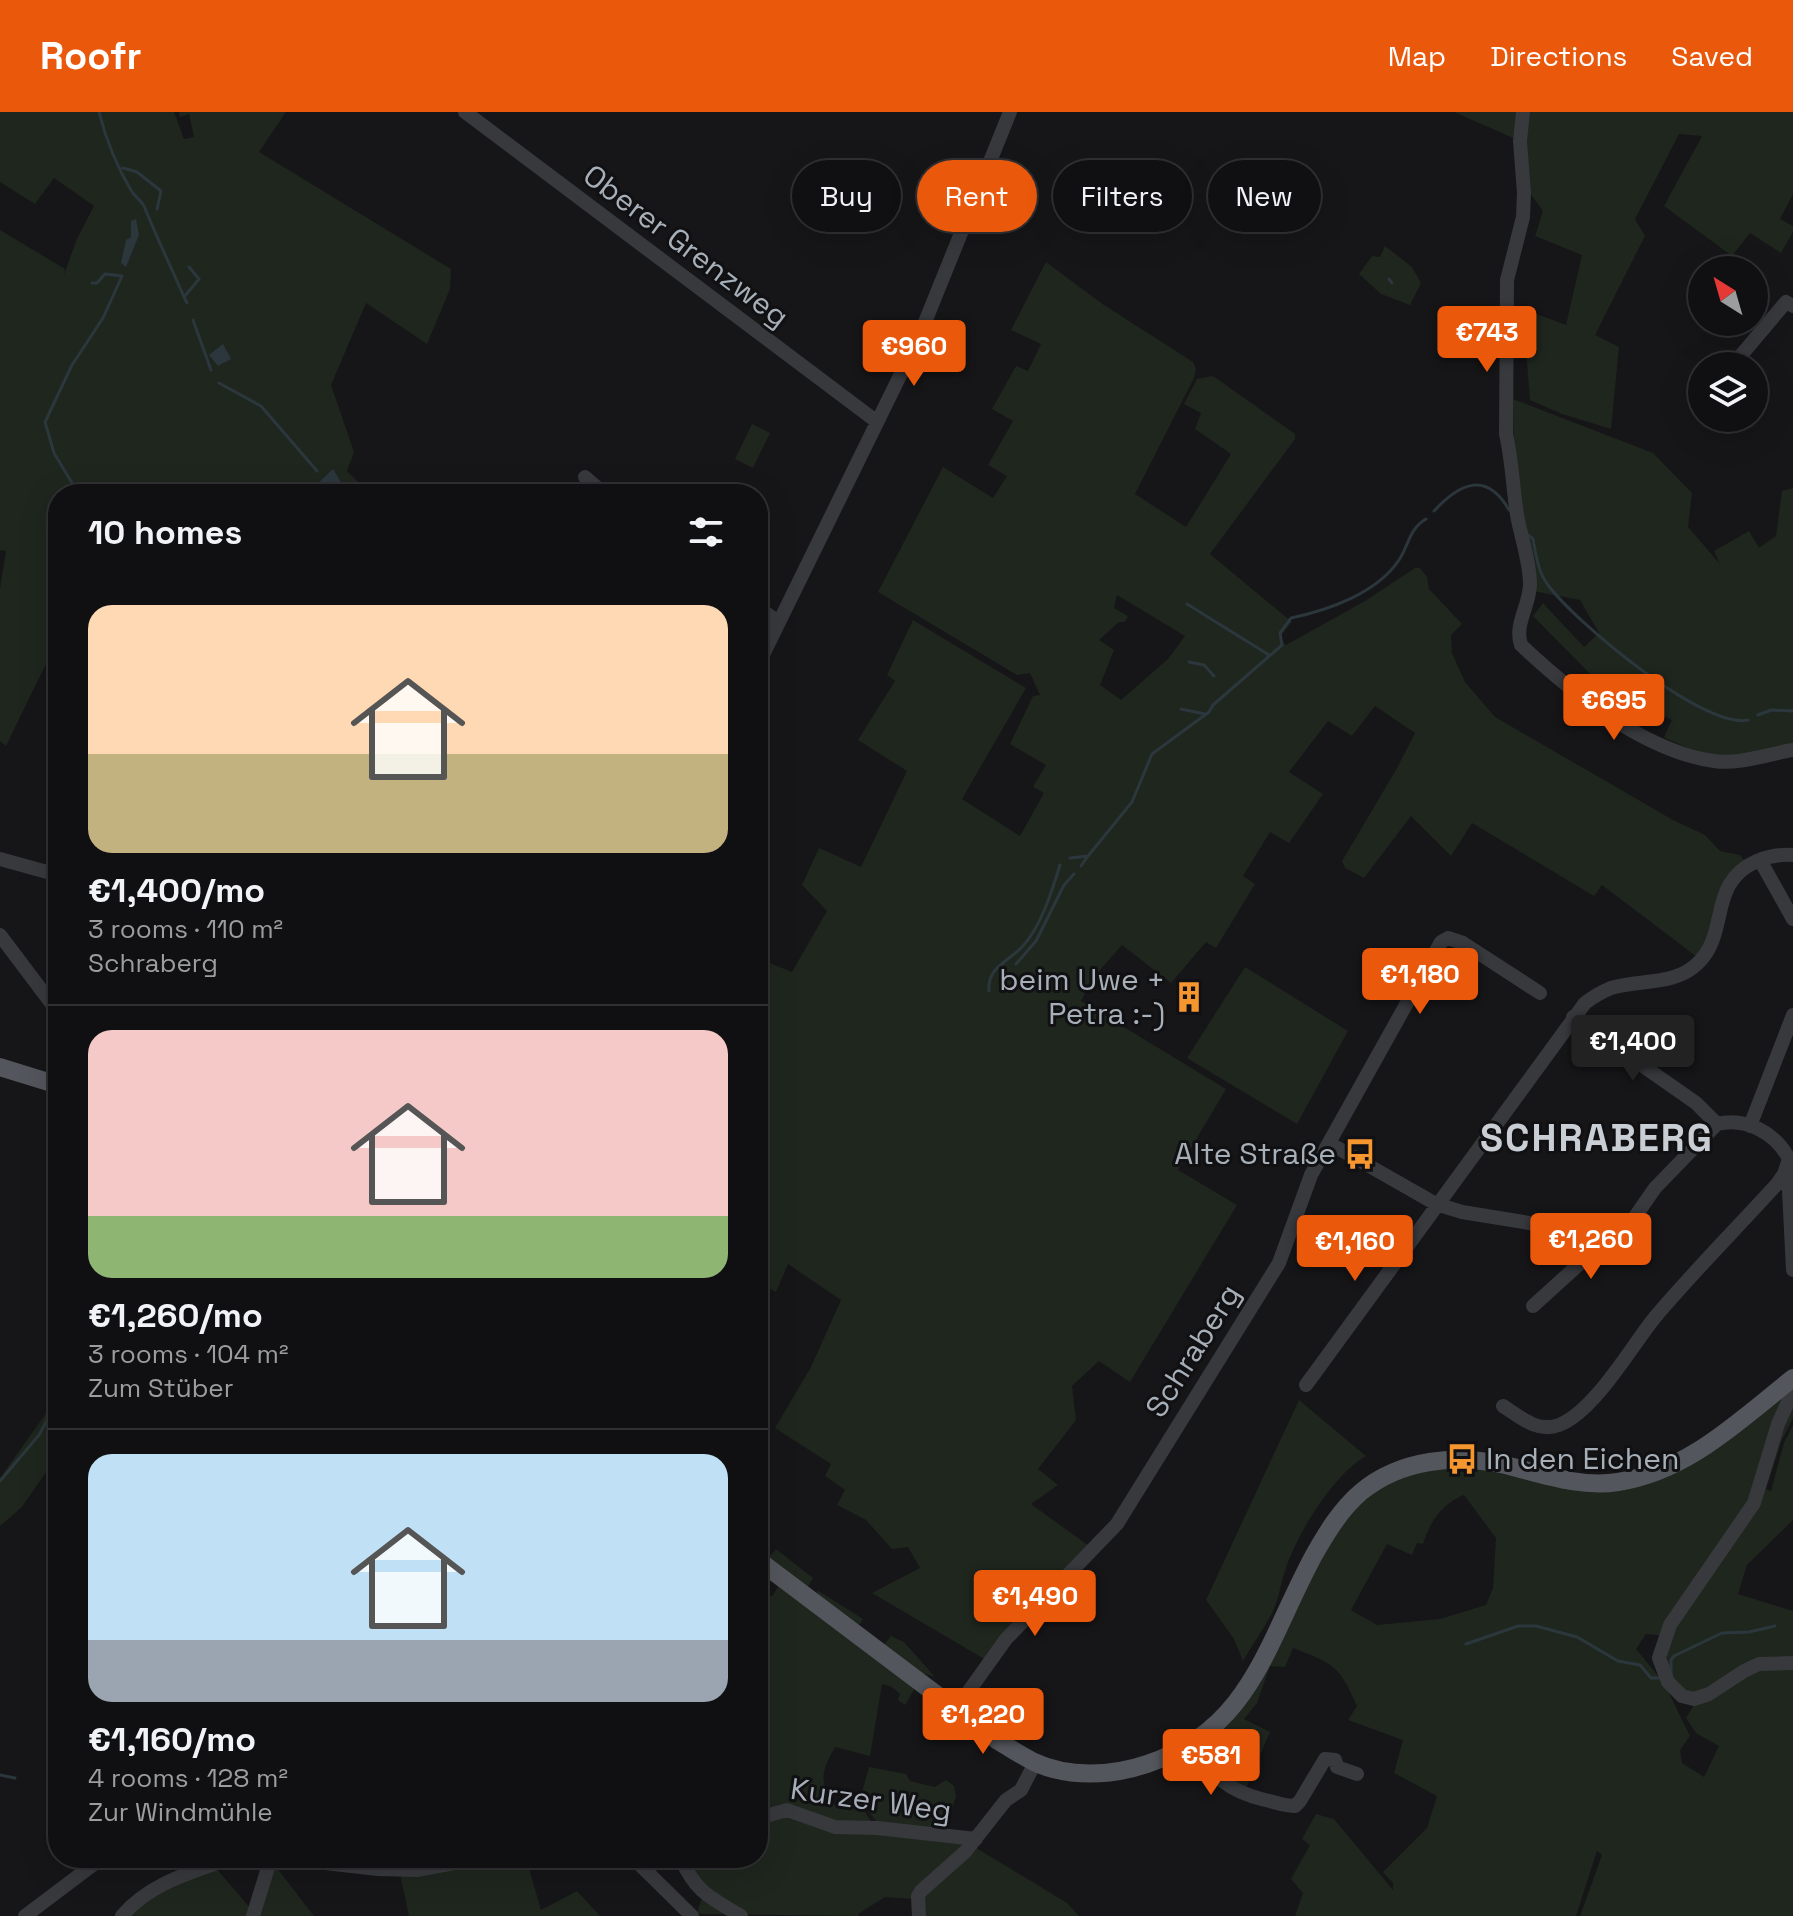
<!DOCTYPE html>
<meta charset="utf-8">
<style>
:root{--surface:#101012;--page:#1e1e20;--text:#f1f3f6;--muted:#9c9d9f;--line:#303032;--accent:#ea580c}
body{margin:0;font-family:"Space Grotesk",sans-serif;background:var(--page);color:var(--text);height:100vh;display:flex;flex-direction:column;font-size:30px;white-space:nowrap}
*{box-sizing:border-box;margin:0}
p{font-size:26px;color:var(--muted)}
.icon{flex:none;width:44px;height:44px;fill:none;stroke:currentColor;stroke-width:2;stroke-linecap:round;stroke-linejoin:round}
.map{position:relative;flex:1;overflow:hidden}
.drawer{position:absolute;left:48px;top:372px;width:720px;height:1384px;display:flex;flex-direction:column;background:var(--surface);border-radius:32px;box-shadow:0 8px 32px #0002,0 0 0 2px var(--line)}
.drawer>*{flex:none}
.guide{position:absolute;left:792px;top:48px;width:760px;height:72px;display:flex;gap:16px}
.needle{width:52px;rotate:323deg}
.buttons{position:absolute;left:1688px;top:144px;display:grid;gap:16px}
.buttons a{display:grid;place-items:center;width:80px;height:80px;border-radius:50%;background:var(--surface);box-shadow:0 8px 32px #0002,0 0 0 2px var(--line);font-size:40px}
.price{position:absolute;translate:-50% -68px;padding:0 18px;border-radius:8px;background:var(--accent);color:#fff;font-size:26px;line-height:52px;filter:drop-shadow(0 2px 4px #0008)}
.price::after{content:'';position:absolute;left:50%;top:48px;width:24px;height:18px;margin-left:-12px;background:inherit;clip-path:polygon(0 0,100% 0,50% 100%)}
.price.active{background:#222;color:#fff}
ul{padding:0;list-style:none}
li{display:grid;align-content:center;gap:16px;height:424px;padding:0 40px}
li+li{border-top:2px solid var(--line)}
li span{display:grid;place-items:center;height:248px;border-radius:24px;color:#555}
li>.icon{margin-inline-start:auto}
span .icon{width:144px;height:144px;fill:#fffc;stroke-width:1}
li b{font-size:34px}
h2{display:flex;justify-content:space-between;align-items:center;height:96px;padding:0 40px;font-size:34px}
.tag{padding:0 28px;border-radius:36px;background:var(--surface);box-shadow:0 8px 32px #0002,0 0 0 2px var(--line);font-size:28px;line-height:72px}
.tag.active{background:var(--accent);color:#fff}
header{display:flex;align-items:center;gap:48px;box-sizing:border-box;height:112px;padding:0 40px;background:var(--accent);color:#fff}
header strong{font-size:38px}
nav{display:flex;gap:44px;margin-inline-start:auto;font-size:28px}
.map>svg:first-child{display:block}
</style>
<header>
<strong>Roofr</strong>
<nav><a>Map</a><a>Directions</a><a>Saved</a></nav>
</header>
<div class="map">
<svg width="1793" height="1804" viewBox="0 0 1793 1804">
<rect width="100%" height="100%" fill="#161618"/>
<path fill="#1e261e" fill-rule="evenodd" d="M0 0H174L184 27 194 25 189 2 180 5 179 0H286L259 40 451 157 450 177 427 232 366 191 331 273 354 340 347 359 370 382H58V527L6 634 0 629V477L6 439 0 438V118L65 157 64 163 76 129 94 94 54 66 35 92 0 70Z
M1454 0H1523L1520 29Z
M1526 0H1793V82L1780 107 1793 114V120L1781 141 1750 121 1732 144 1664 94 1702 24 1679 22 1635 107 1645 124 1595 223 1619 235 1611 317 1562 302 1530 288 1523 197 1566 213 1582 143 1535 124 1543 99 1527 77Z
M1385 134 1412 155 1421 171 1410 193 1381 182 1359 162 1372 144 1380 145Z
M1046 150 1104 193 1193 250 1196 257 1194 266 1135 382 1186 415 1231 342 1195 317 1201 301 1184 292 1197 267 1212 264 1216 266 1295 322V327L1210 442 1292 510 1279 526 1286 533 1365 489 1415 456H1420L1427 465 1429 477 1462 512 1451 523 1452 541 1465 570 1495 605 1673 708 1705 723 1720 739 1740 743 1748 753 1697 845 1602 773 1594 784 1472 711 1451 744 1411 704 1364 766 1345 756 1342 749 1396 658 1415 621 1375 594 1352 624 1328 609 1289 660 1323 682 1289 731 1270 720 1243 764 1255 772 1216 836 1206 830 1171 871 1122 833 1094 865 1081 889 1226 977 1178 1058 1237 1093 1130 1270 1099 1249 1072 1274 1076 1308 1038 1357 1058 1373 1031 1392 1089 1434 986 1548 872 1481 920 1456 908 1435 892 1437 866 1408 837 1393 845 1378 825 1364 831 1352 775 1316 811 1255 841 1188 788 1152 776 1180 758 1171V846L792 860 827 799 802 773 819 736 861 755 907 659 858 628 895 569 887 563 913 508 1026 576 962 687 1020 724 1044 681 1033 675 1046 653 1010 632 1033 584 1040 583 1030 561 1017 563 878 480 943 355 993 386 1007 364 988 353 1013 309 992 297 1016 254 1028 259 1041 232 1011 218ZM1117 483 1185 524 1168 547 1121 588 1100 573 1114 538 1099 528 1119 510H1125L1128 504 1114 496Z
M1513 287 1653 341 1692 381 1688 415 1720 452 1714 439 1749 419 1759 436 1776 424 1782 379 1793 376V634C1737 643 1717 652 1664 625L1672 608 1598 570 1533 504 1543 491 1584 535 1599 521 1580 488 1533 479 1514 354Z
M752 312 770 321 753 356 735 347Z
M1245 855 1348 919 1297 1012 1187 946Z
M1793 1274V1306L1781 1330 1766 1377 1771 1379 1784 1331 1793 1313V1408L1747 1453 1738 1482 1793 1499V1804H1580L1602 1743 1597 1739 1576 1804H1295L1303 1781 1291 1767 1310 1733 1302 1727 1316 1702 1334 1707 1393 1778V1771L1383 1760 1427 1716 1437 1684 1394 1661 1403 1628 1348 1608 1357 1594C1339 1553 1334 1552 1293 1536L1285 1555 1270 1554 1257 1591 1244 1607 1270 1620 1244 1681C1232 1673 1217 1659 1217 1643L1207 1648 1202 1635 1345 1403 1387 1371 1433 1355 1462 1354 1513 1364 1615 1377ZM1464 1383 1496 1426 1493 1476 1486 1493 1440 1507 1377 1513 1351 1498 1387 1432 1412 1443 1417 1431 1423 1432C1430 1409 1442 1392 1464 1383ZM1646 1522 1669 1524C1663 1555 1670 1572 1695 1591L1686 1606 1696 1621 1719 1634 1704 1665 1682 1651 1680 1638 1690 1624 1664 1571 1636 1537Z
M58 1277V1343L22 1395 0 1414V1366L47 1300Z
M1299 1288 1366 1344C1333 1363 1296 1423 1285 1459 1280 1473 1279 1488 1272 1501 1264 1517 1252 1533 1243 1549L1234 1527 1206 1488Z
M776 1437 813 1466 808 1475 767 1448Z
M780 1472 916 1574 905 1593 898 1588 900 1582 892 1575 882 1572 870 1644 835 1635C822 1659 818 1668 834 1693L857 1688 874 1714 781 1701 971 1730 915 1787 885 1785 858 1802 859 1804 697 1802 702 1785 685 1746H758V1482L772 1484Z
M817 1478 863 1507 860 1512 853 1514 818 1489Z
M891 1524 904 1530 935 1565 909 1557 882 1535Z
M869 1655 906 1662 910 1669 935 1675 946 1668 954 1674 956 1684 944 1722 879 1713 860 1688Z
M973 1734 1067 1791 1079 1804H921L920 1785Z
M502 1746H526L541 1798 577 1779 600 1804H409L400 1762 441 1760Z
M273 1751 314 1804H256Z
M215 1755 251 1797 249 1804H127L145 1785Z"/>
<path fill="#2b373c" d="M136 107 139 123 126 155 121 151 126 128 131 125V109Z
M223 232 231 247 218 254 209 243Z
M333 357 348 382H322L314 375Z"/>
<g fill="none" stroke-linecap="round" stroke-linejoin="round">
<path stroke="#2b373c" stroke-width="3" d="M99 0C106 28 117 55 132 80 136 85 141 89 144 94 156 124 171 155 184 185
M123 56 137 60 161 79 157 97
M1389 167 1392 171
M187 191 184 185 199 167 189 155
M193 208 211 258
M219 271 261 294 317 359
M75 376 54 341 45 310 72 253 103 206 122 164 105 162 97 171H92
M1434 399C1459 372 1486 358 1509 398
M1526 421 1533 427C1536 443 1538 460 1548 473 1574 509 1704 618 1748 608
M1187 492 1269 543
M1189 550 1204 553 1214 564
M1181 597 1205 602
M1758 603 1771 598 1793 599
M1070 746 1088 744 1132 690 1152 642 1209 600 1213 593 1282 533 1280 521 1291 506C1329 498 1377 481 1399 448 1409 433 1409 417 1426 407
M1081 754 1088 744
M1016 852 1036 829 1064 773 1074 762
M989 879C987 855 1008 850 1022 835 1041 815 1052 779 1060 753
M0 1369 39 1323 58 1288
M1466 1532 1518 1514H1536L1577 1525 1618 1549 1640 1553 1651 1566H1658
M1671 1565V1548L1674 1544 1722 1521 1749 1520 1775 1514
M0 1663 15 1666"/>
<path stroke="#37393d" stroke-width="14" d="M465 0 876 309
M1523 0 1520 29 1524 81 1523 105 1507 168 1506 322C1512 349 1513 376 1517 403 1521 425 1530 450 1530 472 1530 493 1514 512 1521 533 1571 580 1643 639 1714 649 1739 653 1768 642 1793 638
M1732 254 1786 190 1793 194
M585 365 601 379
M758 495 778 510
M758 553 919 225 1010 0
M0 747 58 763
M1760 748 1793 807
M0 823 58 900
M1573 905 1696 991 1717 1012
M1750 1014 1793 903
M1329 1031 1436 1092 1462 1100 1597 1122 1618 1121 1630 1112 1655 1076 1717 1012C1746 1005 1776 1021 1789 1047
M1788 1059 1793 1158
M1533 1194 1598 1135 1597 1122
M1306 1273 1585 891C1593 885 1601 880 1611 876 1641 867 1675 874 1698 851 1730 820 1707 771 1757 749 1769 744 1780 742 1793 743
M1793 1279 1778 1312 1754 1391 1670 1513 1659 1546 1668 1570 1682 1584 1694 1587 1709 1582 1744 1559 1759 1552 1793 1551
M1503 1294C1520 1305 1537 1321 1559 1313 1595 1299 1632 1233 1656 1204 1695 1158 1737 1116 1777 1072L1784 1062 1789 1047
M956 1597 1006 1527 1117 1412 1279 1151 1311 1063 1441 830 1448 826 1463 831 1540 881
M1192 1633C1212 1664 1228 1679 1265 1688 1275 1690 1285 1694 1295 1694L1300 1689 1325 1647 1335 1648 1337 1655 1357 1662
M758 1706 787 1698 835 1715 877 1716 976 1727
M221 1746 223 1749 257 1746
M281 1746 378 1757 417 1758 481 1746
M633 1746 692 1804
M681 1746C695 1780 711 1786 741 1804
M25 1804 102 1746
M122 1804C148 1773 186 1762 223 1749
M253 1804 271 1746
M919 1804 918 1784 921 1779 965 1740 1006 1688 1021 1678 1035 1651"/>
<path stroke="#53565c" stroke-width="18" d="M0 955 58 973
M758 1448 998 1629C1010 1636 1022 1644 1034 1650 1068 1666 1112 1664 1147 1652 1252 1617 1267 1529 1314 1443 1327 1420 1341 1397 1361 1380 1401 1347 1456 1342 1505 1353 1542 1362 1580 1376 1618 1370 1687 1360 1740 1308 1793 1266"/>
</g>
<defs>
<symbol id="building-bare" viewBox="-9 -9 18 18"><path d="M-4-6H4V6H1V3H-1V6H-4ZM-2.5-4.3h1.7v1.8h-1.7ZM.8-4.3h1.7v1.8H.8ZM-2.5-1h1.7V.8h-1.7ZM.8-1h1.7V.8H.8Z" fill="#f6962f" stroke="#111113" stroke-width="2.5" paint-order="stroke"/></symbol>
<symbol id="bus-bare" viewBox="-9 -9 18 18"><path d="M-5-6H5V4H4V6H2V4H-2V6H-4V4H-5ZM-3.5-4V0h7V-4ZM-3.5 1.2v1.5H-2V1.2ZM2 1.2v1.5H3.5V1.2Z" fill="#f6962f" stroke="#111113" stroke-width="2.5" paint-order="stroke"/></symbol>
</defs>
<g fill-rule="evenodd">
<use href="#building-bare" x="1167" y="863" width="44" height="44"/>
<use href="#bus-bare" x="1338" y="1020" width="44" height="44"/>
<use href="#bus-bare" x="1440" y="1325" width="44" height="44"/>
</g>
<g text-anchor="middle" stroke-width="6" stroke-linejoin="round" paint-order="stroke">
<g font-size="30" fill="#a7afb8" stroke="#111113">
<text transform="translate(686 134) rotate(37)" y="10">Oberer Grenzweg</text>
<text transform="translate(1193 1239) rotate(-58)" y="10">Schraberg</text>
<text transform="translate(871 1688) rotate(8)" y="10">Kurzer Weg</text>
</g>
<g font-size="30" fill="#a7afb8" stroke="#111113" text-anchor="end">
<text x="1165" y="878">beim Uwe +<tspan x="1165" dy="34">Petra :-)</tspan></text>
<text x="1336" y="1052">Alte Straße</text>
<text x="1486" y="1357" text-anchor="start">In den Eichen</text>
</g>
<g font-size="38" font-weight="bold" letter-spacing="2" fill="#c9cdd4" stroke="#111113">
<text x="1597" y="1039">SCHRABERG</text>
</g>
</g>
</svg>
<div class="buttons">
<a><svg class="needle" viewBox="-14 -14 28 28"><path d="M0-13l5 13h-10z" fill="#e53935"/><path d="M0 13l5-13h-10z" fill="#9c9d9f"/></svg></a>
<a><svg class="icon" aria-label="layers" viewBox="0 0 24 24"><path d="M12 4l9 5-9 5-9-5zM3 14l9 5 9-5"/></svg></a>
</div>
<b class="price" style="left:1487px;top:262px">€743</b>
<b class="price" style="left:914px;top:276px">€960</b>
<b class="price" style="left:1614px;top:630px">€695</b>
<b class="price" style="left:1420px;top:904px">€1,180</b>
<b class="price active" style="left:1633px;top:971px">€1,400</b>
<b class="price" style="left:1591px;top:1169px">€1,260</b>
<b class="price" style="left:1355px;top:1171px">€1,160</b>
<b class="price" style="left:1035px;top:1526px">€1,490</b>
<b class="price" style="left:983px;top:1644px">€1,220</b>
<b class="price" style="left:1211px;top:1685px">€581</b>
<div class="guide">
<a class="tag">Buy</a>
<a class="tag active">Rent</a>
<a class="tag">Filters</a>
<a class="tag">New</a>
</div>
<section class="drawer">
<h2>10 homes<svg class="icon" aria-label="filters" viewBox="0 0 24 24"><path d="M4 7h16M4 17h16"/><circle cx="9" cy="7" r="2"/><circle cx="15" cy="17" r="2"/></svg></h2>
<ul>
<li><span style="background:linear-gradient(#ffd9b3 60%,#c2b280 0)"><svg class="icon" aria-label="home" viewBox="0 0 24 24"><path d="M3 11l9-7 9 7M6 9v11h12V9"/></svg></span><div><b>€1,400/mo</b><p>3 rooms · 110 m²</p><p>Schraberg</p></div></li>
<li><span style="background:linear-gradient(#f6c9c9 75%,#8fb573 0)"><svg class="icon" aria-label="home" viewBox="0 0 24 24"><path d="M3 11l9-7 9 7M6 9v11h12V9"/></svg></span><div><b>€1,260/mo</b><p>3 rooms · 104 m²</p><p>Zum Stüber</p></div></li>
<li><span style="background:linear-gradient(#bfe0f5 75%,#9aa5b1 0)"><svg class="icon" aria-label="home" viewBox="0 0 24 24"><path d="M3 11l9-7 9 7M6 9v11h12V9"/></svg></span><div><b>€1,160/mo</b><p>4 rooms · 128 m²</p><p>Zur Windmühle</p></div></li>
</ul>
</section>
</div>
